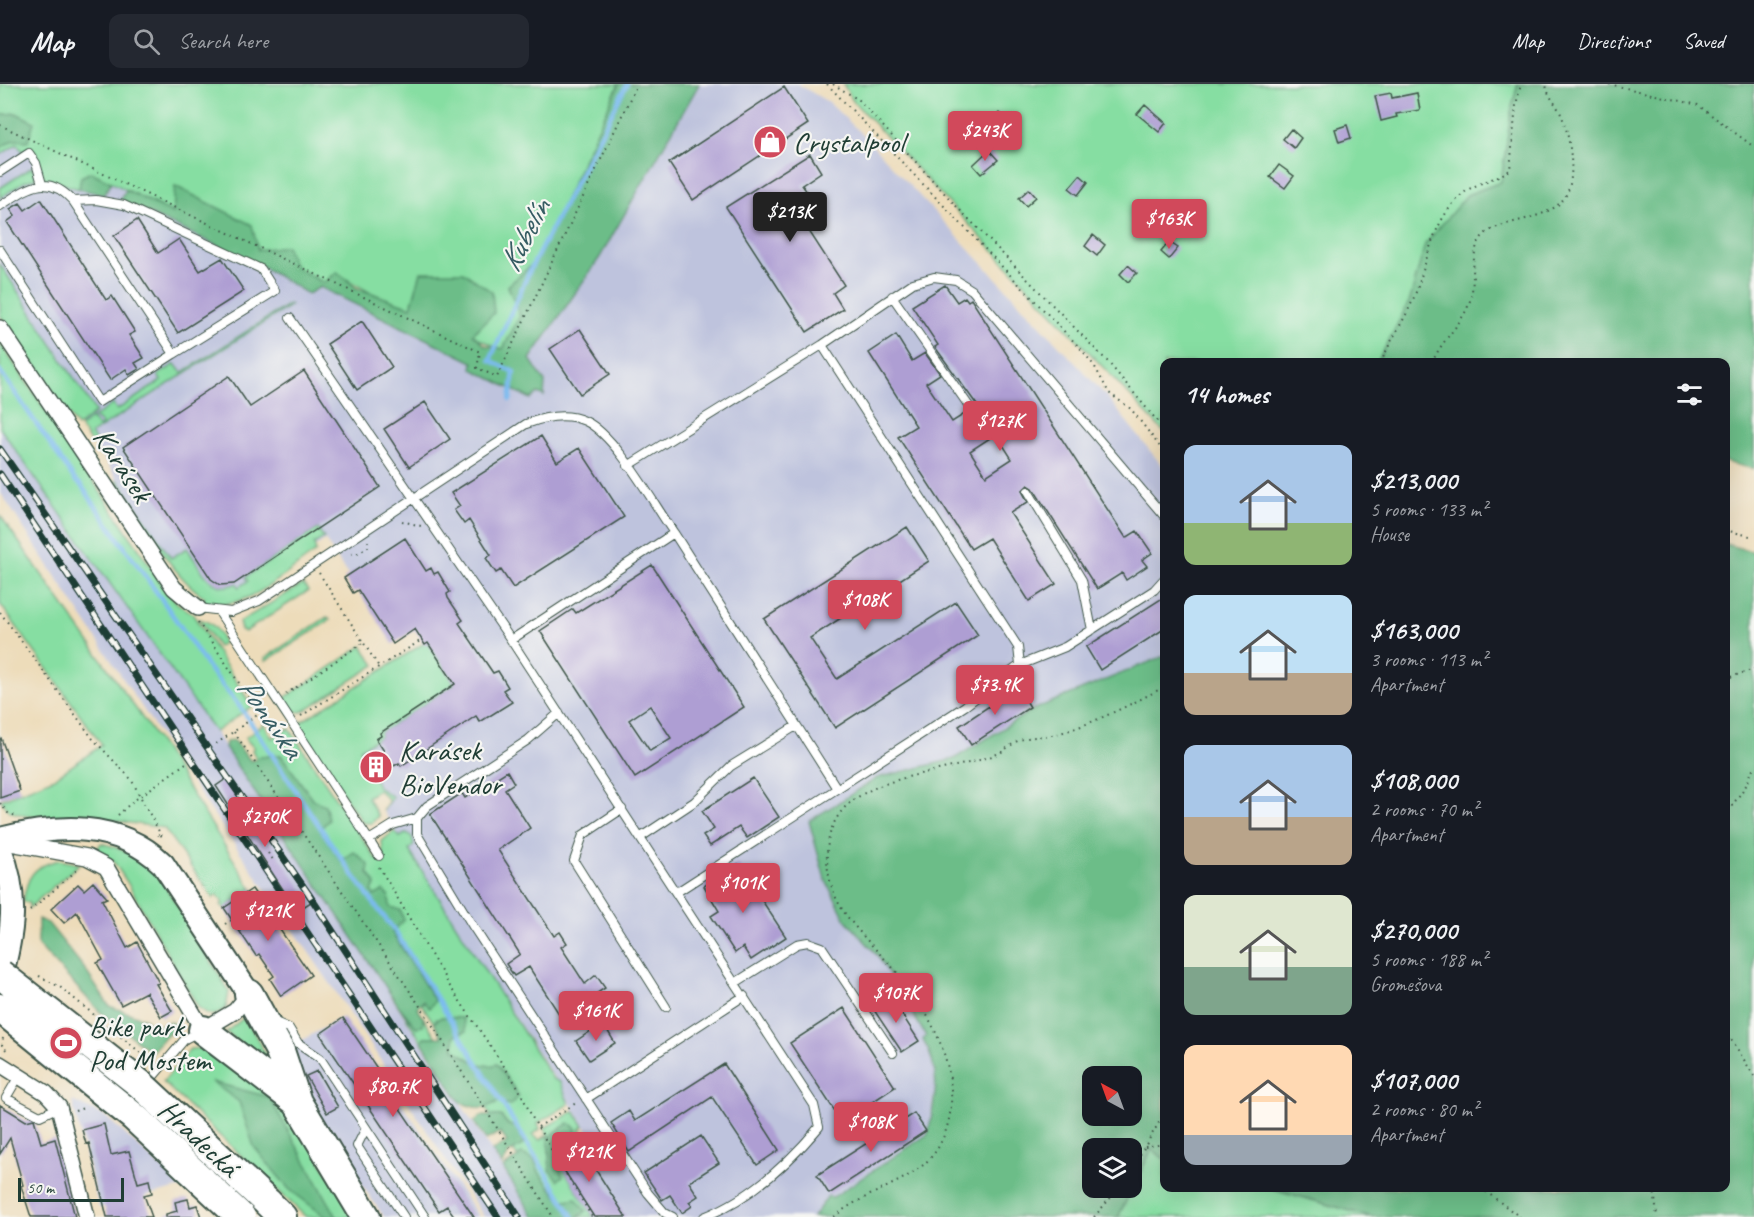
<!DOCTYPE html>
<meta charset="utf-8">
<style>
:root{--surface:#171b24;--page:#242831;--text:#f1f3f6;--muted:#9ea1a6;--line:#363941;--accent:#d1495b}
body{margin:0;font-family:Caveat,sans-serif;background:var(--page);color:var(--text);height:100vh;display:flex;flex-direction:column;font-size:22px;white-space:nowrap}
*{box-sizing:border-box;margin:0}
p{font-size:20px;color:var(--muted)}
.icon{flex:none;width:33px;height:33px;fill:none;stroke:currentColor;stroke-width:2;stroke-linecap:round;stroke-linejoin:round}
.map{position:relative;flex:1;overflow:hidden}
.side{position:absolute;left:1160px;top:274px;width:570px;height:834px;display:flex;flex-direction:column;background:var(--surface);border-radius:12px;box-shadow:0 6px 24px #0002}
.side>*{flex:none}
.needle{width:39px;rotate:319deg}
.tools{position:absolute;left:1082px;top:982px;display:grid;gap:12px}
.tools a{display:grid;place-items:center;width:60px;height:60px;border-radius:12px;background:var(--surface);box-shadow:0 6px 24px #0002;font-size:30px}
.scale{position:absolute;left:18px;bottom:15px;width:106px;box-sizing:border-box;padding-left:6px;border:3px solid #1f3d34;border-top:0;font-size:16px;line-height:21px;white-space:nowrap;color:#1f3d34;-webkit-text-stroke:4px #f6f6f2;paint-order:stroke}
.price{position:absolute;translate:-50% -51px;padding:0 14px;border-radius:6px;background:var(--accent);color:#fff;font-size:20px;line-height:39px;filter:drop-shadow(0 2px 3px #0008)}
.price::after{content:'';position:absolute;left:50%;top:36px;width:18px;height:14px;margin-left:-9px;background:inherit;clip-path:polygon(0 0,100% 0,50% 100%)}
.price.selected{background:#222;color:#fff}
ul{padding:0;list-style:none}
li{display:flex;align-items:center;gap:18px;height:150px;padding:0 24px}
li span{display:grid;place-items:center;flex:none;width:168px;height:120px;border-radius:12px;color:#555}
li>.icon{margin-inline-start:auto}
span .icon{width:72px;height:72px;fill:#fffc;stroke-width:1}
li b{font-size:26px}
h2{display:flex;justify-content:space-between;align-items:center;height:72px;padding:0 24px;font-size:26px}
header{display:flex;align-items:center;gap:36px;box-sizing:border-box;height:84px;padding:0 30px;background:var(--surface);border-bottom:2px solid var(--line)}
header strong{font-size:28px}
nav{display:flex;gap:33px;margin-inline-start:auto;font-size:21px}
.search{width:420px;height:54px;background:var(--page);display:flex;align-items:center;gap:15px;box-sizing:border-box;padding:0 21px;border-radius:12px;color:var(--muted);font-size:22px}
.map>svg:first-child{display:block}
</style>
<header>
<strong>Map</strong>
<div class="search"><svg class="icon" aria-label="search" viewBox="0 0 24 24"><circle cx="10" cy="10" r="6"/><path d="M15 15l6 6"/></svg>Search here</div>
<nav><a>Map</a><a>Directions</a><a>Saved</a></nav>
</header>
<div class="map">
<svg width="1754" height="1133" viewBox="0 0 1754 1133">
<rect width="100%" height="100%" fill="#f6f6f2"/>
<filter id="ink" filterUnits="userSpaceOnUse"><feTurbulence type="fractalNoise" baseFrequency=".0167" numOctaves="2"/><feDisplacementMap in="SourceGraphic" scale="12" xChannelSelector="R" yChannelSelector="G"/><feConvolveMatrix kernelMatrix="1 2 1 2 8 2 1 2 1" color-interpolation-filters="sRGB"/></filter>
<filter id="wash" filterUnits="userSpaceOnUse"><feTurbulence type="fractalNoise" baseFrequency=".008" numOctaves="4" result="noise"/><feDisplacementMap in="SourceGraphic" scale="24" xChannelSelector="R" yChannelSelector="G"/><feGaussianBlur stdDeviation="1.35" result="paint"/><feColorMatrix in="noise" values="0 0 0 0 0 0 0 0 0 0 0 0 0 0 0 0 0 1.4 0 .05"/><feComposite in="paint" operator="in"/></filter>
<g filter="url(#wash)">
<rect width="100%" height="100%" fill="#eddcba"/>
<path fill="#bec3dd" d="M698 0H798L828 18 859 47 1107 313 1164 384V572L1032 626 954 675 877 694 825 795 846 836 878 872 926 953 923 956 930 968 937 994 928 1050 833 1113 828 1112 813 1133H595L556 1073 590 1050 383 727 392 713 379 704 368 684 371 682 360 665 381 652 380 649 455 600 428 559 425 561 415 546 393 560 325 456 255 504 223 509 171 475 0 220V64L27 56 474 278 472 284 530 276 600 173Z
M0 344 215 648 371 881 534 1133H484L444 1073 334 905 178 678 0 408Z
M343 933 479 1133H384L312 1029 286 965Z
M72 1017 105 1032 183 1103 99 1124Z"/>
<path fill="#86dea2" stroke="#528e6b" stroke-width="1.5" d="M0 0H619L537 176 508 202 520 232 503 265C485 260 472 249 454 242 415 225 371 214 337 188L324 199 257 166 175 103 173 129 91 88 81 93 79 105 43 94 37 71 31 63 23 68 17 60 0 71V64L18 53 16 29 0 31Z
M843 0H1518L1512 23 1501 98 1467 111 1426 160 1410 216 1377 279H1164V348L853 17Z
M32 83 36 94 24 98 0 114V104Z
M0 180 96 328 77 343 0 231Z
M289 220 291 221 91 350 96 358 92 360 80 343 92 334 98 343 102 340 94 333 113 320 117 326 161 297 158 291 175 280 182 289Z
M0 259 163 501 177 519 192 529 252 622 215 648 0 344Z
M118 396 171 474 187 464C199 481 211 513 237 499L239 503 248 497 246 493 318 445 324 454 314 460 316 468C284 490 244 530 203 518L205 513C173 495 137 429 116 397Z
M0 431 162 662 252 805 224 824 221 821 223 818 217 811 213 814 164 744 110 736 26 732 9 727 1 716 54 694 102 661 0 520Z
M303 500 308 507 245 548 241 546 239 538Z
M327 533 330 536 266 577 265 574Z
M199 535C212 538 220 546 223 559L218 563Z
M424 559H428L455 600 380 649 381 652 360 665 379 704 393 713 383 727 389 716 378 706 367 713 378 732 372 739H363L296 641Z
M362 562 375 581 302 628 288 627 280 617Z
M264 640 272 654 289 644 376 775 383 770 382 757 394 747 400 753 407 749 412 753 414 761 409 766 553 995 560 998 569 1020 538 1039 540 1045 533 1051 540 1056 548 1051 544 1044 574 1027 584 1042 581 1045 583 1054 560 1069 559 1062 548 1053 550 1087 555 1072 594 1133H578L586 1127 561 1117 540 1090 534 1076 522 1070 518 1073 513 1066 524 1059 501 1032H491L485 1023 498 1018 490 983 473 978 454 965V952L463 934 436 935 434 939 421 920 435 917 391 848 390 823 374 812 372 807 376 800 368 788 341 777 320 744 313 716 281 671 256 674 252 666 254 664 245 654Z
M101 759C125 765 144 775 160 793L229 907 226 924 215 931 208 930 198 923 127 798 114 778 96 767Z
M59 776 79 780 29 824V819L23 818C27 792 33 782 59 776Z
M398 921 416 943 425 938 423 933 436 953H424L422 958Z
M245 933 274 985 226 948Z
M214 963 283 1016 355 1133H306L163 998 190 965Z
M1152 1065 1164 1075V1104H1270L1372 1133H1118Z"/>
<path fill="#6cbd88" stroke="#467d5e" stroke-width="1.5" fill-rule="evenodd" d="M619 0H699L600 173 530 275 545 298 544 312 538 309 531 315 472 285 473 278 320 203 308 210 261 182 120 116 126 106 173 129 175 102 252 141 258 166 286 162 295 183 324 199 337 188 357 204 411 223 421 188H463L492 208 494 229 473 250 485 261 503 265 520 232 508 202 537 176Z
M1518 0H1754V385L1725 378V279H1377L1410 216 1425 160 1467 111 1501 98 1512 23Z
M16 29 34 38 28 57 13 56 0 64V31Z
M91 88 111 98 104 111 79 105 81 93Z
M1725 460 1754 468V1133H1372L1270 1104H1725Z
M1164 572V1075L1152 1065 1118 1133H813L828 1112 833 1113 928 1050C935 1014 943 989 923 956L926 952 878 872 846 836 825 795 809 737 877 694 954 675 1032 626ZM1092 993H1131V1032H1092ZM1092 1065H1131V1104H1092Z
M233 656 251 677 259 673 281 671 313 716 325 721 329 736 320 745 341 777 354 768 369 781 368 789 376 800 372 807 374 812 383 807 389 812 390 823 400 826 404 836 392 848 435 917 429 924 423 917 417 923 423 933V942L416 943 398 921 225 664 226 658Z
M38 835 48 839 84 884 109 922 145 935 154 943 170 938 176 941 151 968 99 927 38 861Z
M441 933 463 934 466 947 454 952V965C467 974 482 986 497 980L519 1012 510 1021 498 1018 481 1025 461 1019 422 958 424 953H442L434 939Z
M212 998 269 1013 337 1133H326L289 1105 254 1063 239 1018Z
M481 1032H501L508 1041 516 1043 524 1060 509 1069 502 1081 492 1067 507 1058 500 1048 486 1056 474 1038Z
M569 1039 576 1044V1053L559 1062 560 1069 555 1072 563 1092 558 1096 550 1087 548 1053Z
M522 1070 534 1076 540 1090 561 1117 576 1114 586 1127 578 1133H534L503 1084Z"/>
<g fill="none" stroke-linecap="round" stroke-linejoin="round">
<path stroke="#7bbbef" stroke-width="4.5" d="M0 287 75 396 81 401C121 460 164 516 203 576 215 595 232 611 245 630 294 703 340 777 395 847L573 1133
M510 316 514 288 490 276 530 186 627 0"/>
</g>
<g id="blocks">
<path fill="#ae9ed3" fill-rule="evenodd" d="M784 3 808 40 693 116 669 79Z
M1391 9 1392 14 1417 9 1420 26 1396 30 1397 33 1381 37 1375 12Z
M1145 21 1166 39 1159 48 1137 30Z
M999 29 1015 43 1007 52 1000 46 998 48 989 40Z
M1347 41 1351 54 1339 58 1335 45Z
M1291 45 1301 54 1294 64 1283 55Z
M989 66 998 76 981 90 973 81Z
M810 70 821 88 802 101 815 119 798 130 844 201 833 209 843 225 807 248 726 123Z
M1279 81 1294 92 1285 104 1270 93Z
M1080 91 1088 98 1078 111 1069 104Z
M1029 105 1036 113 1026 122 1019 114Z
M41 115 106 216 112 212 135 248 129 251 144 274 135 279 139 285 129 291 126 285 110 296 7 138 15 132 10 125 20 119 25 126Z
M137 136 158 169 179 155 200 187 222 174 244 207 178 249 114 152Z
M1093 151 1105 161 1097 172 1085 162Z
M1169 158 1178 164 1169 175 1161 168Z
M1128 181 1137 189 1128 198 1120 190Z
M945 201 957 218 965 213 968 217 971 215 1126 454 1137 447 1152 469 1142 476 1147 482 1126 496 1122 489 1097 505 1033 404 1028 401 1022 407 1028 418 1010 429 1056 500 1029 517 989 454 971 465 898 353 916 342 869 269 896 251 912 277 925 269 940 290 926 299 952 338 966 329 975 340H982L984 334 977 321 935 263 938 261 912 222ZM996 350 1012 375 986 392 970 367Z
M362 237 392 283 357 306 327 260Z
M580 245 610 290 580 310 550 265Z
M304 287 380 403 234 500 220 501 211 495 123 363 229 292 250 323Z
M425 318 450 355 409 383 384 345Z
M541 352 557 378 579 364 624 433 513 504 501 486 496 489 486 474 491 471 469 436 464 440 454 426 460 422 451 409Z
M907 443 929 477 810 554 837 595 956 518 978 551 835 644 764 535Z
M405 454 426 487 431 484 434 490 438 488 450 508 447 510 448 514 463 536 459 539 493 589 498 587 508 603 503 606 512 618 480 638 476 632 401 682 399 679 394 682 391 678 387 680 380 669 384 667 376 655 381 652 380 649 455 600 428 559 425 561 415 545 393 560 358 506 353 509 344 494Z
M652 481 744 623 635 694 540 547 573 525 576 529ZM650 622 671 654 650 667 629 636Z
M1164 513V545L1100 586 1086 563Z
M1018 603 1030 623 971 661 959 642Z
M1 654 20 707 0 714V655Z
M507 687 514 699 505 705 530 744 498 766 554 852 560 848 567 859 561 863 585 900 596 891 605 904 561 933 529 883 514 892 506 880 520 870 430 730 462 709 465 714Z
M753 694 779 733 747 754 739 743 710 762 703 752 714 745 702 727Z
M226 695 311 818 297 827 216 702Z
M738 780 786 853 751 876 743 863 735 869 711 832 719 827 704 802Z
M93 798 107 814 102 816 127 864 137 858 159 899 156 900 172 927 161 933 146 908 121 921 97 879 103 876 77 828 64 839 51 825 78 800 84 806Z
M252 805 311 891 281 912 270 895 274 892 259 870 256 872 224 824Z
M890 912 919 957 902 968 872 923Z
M844 924 895 1003 842 1038 790 959Z
M343 934 391 1005 388 1007 474 1133H455L447 1122 439 1127 320 950Z
M603 939 615 959 589 976 576 957Z
M724 980 779 1066 757 1081 712 1013 629 1068 611 1039 629 1027 635 1037Z
M317 987 338 1023 327 1029 306 992Z
M0 1021 26 1037 34 1035 41 1059 55 1055 75 1133H31L21 1102 23 1101 10 1054 0 1070Z
M914 1029 926 1047 829 1110 817 1091Z
M104 1040 111 1071 129 1067 138 1099 149 1096 152 1109 144 1111 152 1133H107L89 1059 86 1060 82 1046Z
M701 1052 719 1079 689 1098 698 1112 689 1118 692 1122 682 1129 670 1111 662 1116 644 1089Z
M578 1058 626 1133H594L555 1072Z
M188 1115 190 1123 197 1121 201 1133H166V1130L177 1127 175 1118Z"/>
</g>
</g>
<g filter="url(#ink)">
<use href="#blocks" fill-opacity="0" stroke="#3e5548" stroke-width="1.5"/>
<g fill="none" stroke-linecap="round" stroke-linejoin="round">
<defs>
<path id="lane" d="M0 88 29 69 36 79 42 100
M0 122C27 105 46 87 73 117L96 116 124 121 261 185 275 207 174 270 73 117
M0 166 99 318 174 270
M892 212 978 335
M290 234 511 556 814 1021 819 1043C788 1080 750 1115 704 1133
M822 261 1018 563 1020 581
M628 382 822 261 913 199 934 193 956 196 972 206 1164 432
M1028 407 1082 496 1092 546
M674 449 836 703
M198 524 231 528 259 517 526 340C544 333 566 328 585 337 616 351 653 419 674 449L511 556
M219 528 369 756 393 741 417 734
M559 629 528 656 427 722 417 734V750L472 841 648 1109 665 1129 673 1133
M622 725 583 751 574 777 666 923
M641 753 694 718 731 682 796 642
M369 756 379 772
M677 808 965 622 1020 581 1065 563 1154 506 1164 495
M735 899 797 860 808 858 822 863 893 969
M275 938 289 944 298 959 320 974 425 1133
M19 992 6 1014 40 1032 59 1023
M147 1000 185 955 199 948
M586 1015 744 912
M366 1044 357 1062 404 1133"/>
<path id="street" d="M0 244 174 504 198 524
M5 758 87 773 106 783 203 946 235 927 249 910
M0 980 46 1009 59 1023 87 1133"/>
<path id="secondary" d="M0 755C57 741 117 736 163 780L249 910
M0 765C19 811 13 850 0 896"/>
<path id="highway" d="M249 910 280 967 297 1018 366 1133
M203 946 297 1018
M267 1118 282 1133"/>
</defs>
<use href="#lane" stroke="#3e5548" stroke-width="10"/>
<use href="#street" stroke="#3e5548" stroke-width="18"/>
<use href="#secondary" stroke="#3e5548" stroke-width="26"/>
<use href="#highway" stroke="#3e5548" stroke-width="32"/>
<path stroke="#3e5548" stroke-width="2" stroke-dasharray="1.5 4.5" stroke-linecap="butt" d="M827 0 1082 266 1095 283 1109 309 1131 325 1164 368
M833 0 859 16 958 124 1108 278 1164 345
M1609 0 1698 21 1754 63
M0 41 480 268 477 284 497 293 637 0
M1381 279C1389 258 1403 239 1412 218 1429 179 1429 138 1465 108 1473 101 1497 94 1510 86L1516 21 1521 0
M1432 279C1442 254 1465 239 1471 213 1476 191 1467 158 1491 146 1515 133 1563 136 1570 100 1574 80 1569 47 1560 28 1555 18 1547 11 1546 0
M402 437 421 442
M1725 446 1754 453
M351 470 358 469 368 463V457
M319 489 379 583
M0 528 93 655 131 695 162 753 158 751
M198 538 260 630
M1725 595 1754 585
M286 610 364 558
M301 632 420 557
M234 648 428 934 553 1133
M216 660 270 622
M0 719 8 729 16 732
M118 731 132 718 186 679
M1725 732 1747 700 1754 682
M268 769 274 777
M379 783 449 901 518 1003 533 1035 592 1133
M30 827 78 785
M225 840 232 836
M39 892 60 903 147 974H155
M1725 945 1754 992
M3 954 2 961 8 968
M75 1027 86 1023
M538 1043 576 1019
M1145 1063 1164 1060
M1131 1086 1164 1030
M1481 1104 1520 1133
M1654 1104 1657 1133
M834 1133C865 1106 921 1098 940 1060 968 1007 939 941 904 897 885 873 859 851 842 825 821 791 819 739 855 715 891 689 955 687 997 670 1005 667 1012 659 1020 656 1031 652 1045 653 1056 650 1086 643 1136 618 1164 603
M1094 1133 1119 1104"/>
<use href="#lane" stroke="#fff" stroke-width="8"/>
<use href="#street" stroke="#fff" stroke-width="15"/>
<use href="#secondary" stroke="#fff" stroke-width="22"/>
<use href="#highway" stroke="#fff" stroke-width="28"/>
<defs>
<path id="rail" d="M0 365 308 809 519 1133
M0 390 498 1133"/>
</defs>
<use href="#rail" stroke="#1f3d34" stroke-width="7"/>
<use href="#rail" stroke="#f6f6f2" stroke-width="4.5" stroke-dasharray="14" stroke-linecap="butt"/>
<defs>
<path id="highway-bridge" d="M0 890 140 1000 267 1118
M0 924 134 1033 241 1133"/>
</defs>
<use href="#highway-bridge" stroke="#3e5548" stroke-width="32" stroke-linecap="butt"/>
<use href="#highway-bridge" stroke="#fff" stroke-width="28"/>
</g>
</g>
<defs>
<symbol id="shop-disc" viewBox="-11 -11 22 22"><circle r="9.5" fill="#d1495b" stroke="#f6f6f2"/><path d="M-5-2.5h2.3a2.7 3.5 0 0 1 5.4 0H5L5.5 6h-11ZM-1.5-2.5h3a1.5 2.3 0 0 0-3 0Z" fill="#fff"/></symbol>
<symbol id="building-disc" viewBox="-11 -11 22 22"><circle r="9.5" fill="#d1495b" stroke="#f6f6f2"/><path d="M-4-6H4V6H1V3H-1V6H-4ZM-2.5-4.3h1.7v1.8h-1.7ZM.8-4.3h1.7v1.8H.8ZM-2.5-1h1.7V.8h-1.7ZM.8-1h1.7V.8H.8Z" fill="#fff"/></symbol>
<symbol id="stadium-disc" viewBox="-11 -11 22 22"><circle r="9.5" fill="#d1495b" stroke="#f6f6f2"/><path d="M0-5a6.5 5 0 1 0 0 10a6.5 5 0 1 0 0-10ZM-3.5-1.8h7v3.6h-7Z" fill="#fff"/></symbol>
</defs>
<g fill-rule="evenodd">
<use href="#shop-disc" x="751" y="39" width="38" height="38"/>
<use href="#building-disc" x="357" y="664" width="38" height="38"/>
<use href="#stadium-disc" x="47" y="940" width="38" height="38"/>
</g>
<g text-anchor="middle" stroke-width="4.5" stroke-linejoin="round" paint-order="stroke">
<g font-size="30" fill="#1f3d34" stroke="#f6f6f2" text-anchor="start">
<text x="793" y="68">Crystalpool</text>
<text x="399" y="676">Karásek<tspan x="399" dy="34">BioVendor</tspan></text>
<text x="89" y="952">Bike park<tspan x="89" dy="34">Pod Mostem</tspan></text>
</g>
<g font-size="30" fill="#1f3d34" stroke="#f6f6f2">
<text transform="translate(123 381) rotate(57)" y="10">Karásek</text>
<text transform="translate(199 1054) rotate(43)" y="10">Hradecká</text>
</g>
<g font-size="32" font-style="italic" fill="#365c63" stroke="#f6f6f2">
<text transform="translate(524 151) rotate(-63)" y="11">Kubelín</text>
<text transform="translate(271 633) rotate(55)" y="11">Ponávka</text>
</g>
</g>
</svg>
<div class="tools">
<a><svg class="needle" viewBox="-14 -14 28 28"><path d="M0-13l5 13h-10z" fill="#e53935"/><path d="M0 13l5-13h-10z" fill="#9ea1a6"/></svg></a>
<a><svg class="icon" aria-label="layers" viewBox="0 0 24 24"><path d="M12 4l9 5-9 5-9-5zM3 14l9 5 9-5"/></svg></a>
</div>
<div class="scale">50 m</div>
<b class="price" style="left:985px;top:78px">$243K</b>
<b class="price selected" style="left:790px;top:159px">$213K</b>
<b class="price" style="left:1169px;top:166px">$163K</b>
<b class="price" style="left:1000px;top:368px">$127K</b>
<b class="price" style="left:865px;top:547px">$108K</b>
<b class="price" style="left:995px;top:632px">$73.9K</b>
<b class="price" style="left:265px;top:764px">$270K</b>
<b class="price" style="left:743px;top:830px">$101K</b>
<b class="price" style="left:268px;top:858px">$121K</b>
<b class="price" style="left:896px;top:940px">$107K</b>
<b class="price" style="left:596px;top:958px">$161K</b>
<b class="price" style="left:393px;top:1034px">$80.7K</b>
<b class="price" style="left:871px;top:1069px">$108K</b>
<b class="price" style="left:589px;top:1099px">$121K</b>
<section class="side">
<h2>14 homes<svg class="icon" aria-label="filters" viewBox="0 0 24 24"><path d="M4 7h16M4 17h16"/><circle cx="9" cy="7" r="2"/><circle cx="15" cy="17" r="2"/></svg></h2>
<ul>
<li><span style="background:linear-gradient(#a9c7e8 65%,#8fb573 0)"><svg class="icon" aria-label="home" viewBox="0 0 24 24"><path d="M3 11l9-7 9 7M6 9v11h12V9"/></svg></span><div><b>$213,000</b><p>5 rooms · 133 m²</p><p>House</p></div></li>
<li><span style="background:linear-gradient(#bfe0f5 65%,#b9a48a 0)"><svg class="icon" aria-label="home" viewBox="0 0 24 24"><path d="M3 11l9-7 9 7M6 9v11h12V9"/></svg></span><div><b>$163,000</b><p>3 rooms · 113 m²</p><p>Apartment</p></div></li>
<li><span style="background:linear-gradient(#a9c7e8 60%,#b9a48a 0)"><svg class="icon" aria-label="home" viewBox="0 0 24 24"><path d="M3 11l9-7 9 7M6 9v11h12V9"/></svg></span><div><b>$108,000</b><p>2 rooms · 70 m²</p><p>Apartment</p></div></li>
<li><span style="background:linear-gradient(#dfe7d0 60%,#7fa58c 0)"><svg class="icon" aria-label="home" viewBox="0 0 24 24"><path d="M3 11l9-7 9 7M6 9v11h12V9"/></svg></span><div><b>$270,000</b><p>5 rooms · 188 m²</p><p>Gromešova</p></div></li>
<li><span style="background:linear-gradient(#ffd9b3 75%,#9aa5b1 0)"><svg class="icon" aria-label="home" viewBox="0 0 24 24"><path d="M3 11l9-7 9 7M6 9v11h12V9"/></svg></span><div><b>$107,000</b><p>2 rooms · 80 m²</p><p>Apartment</p></div></li>
</ul>
</section>
</div>
